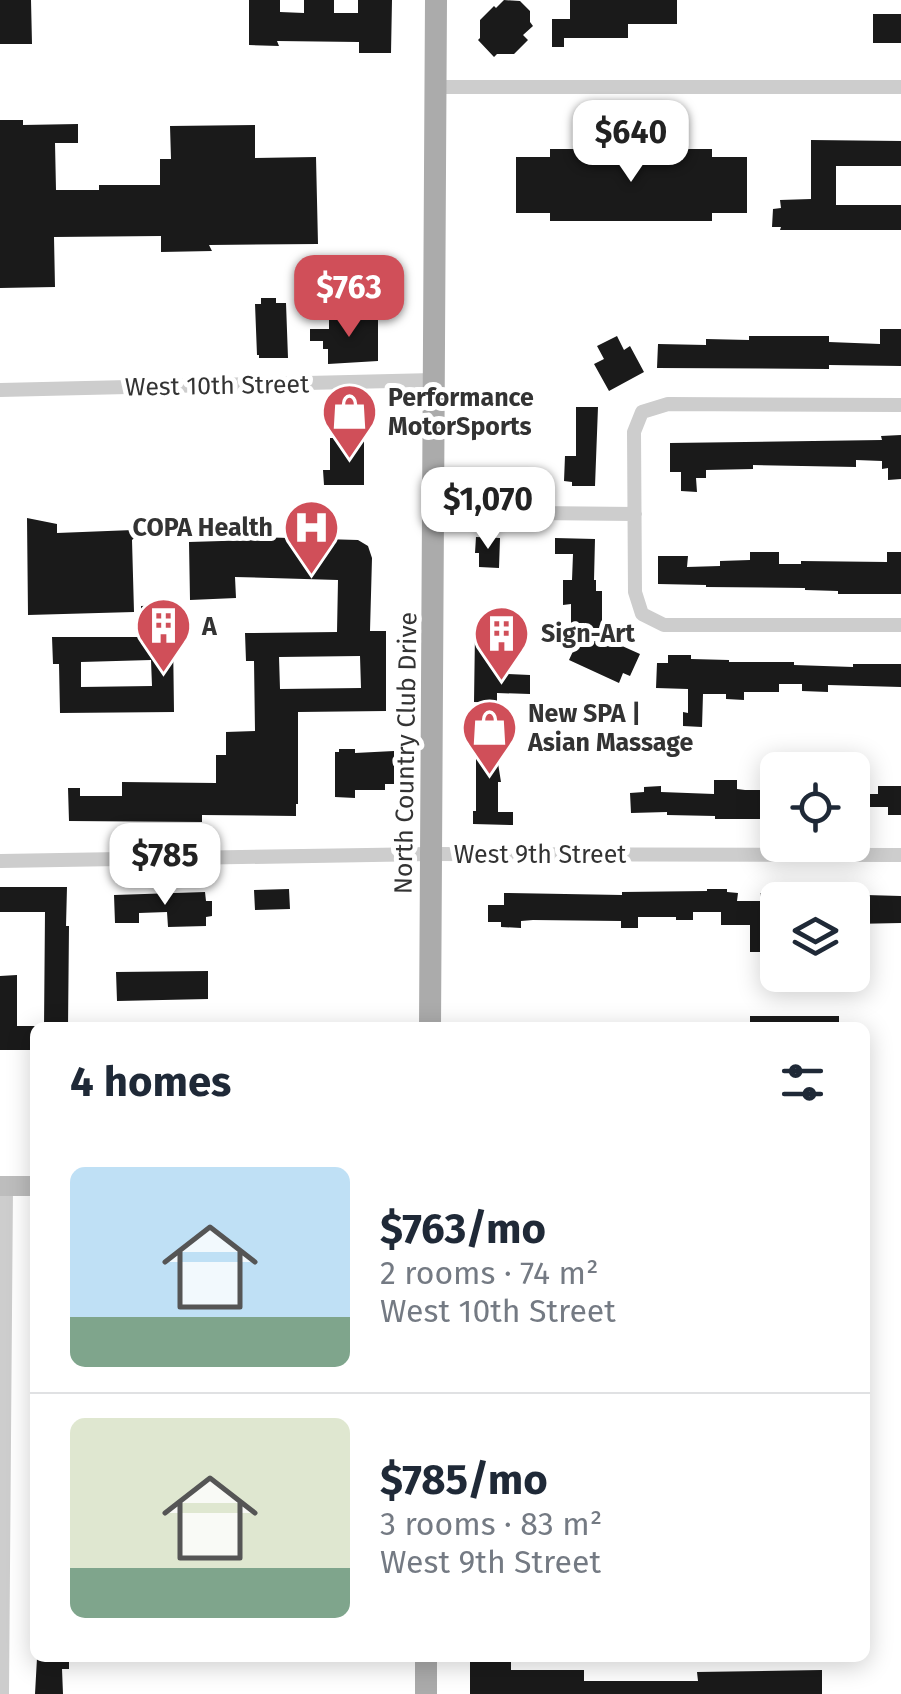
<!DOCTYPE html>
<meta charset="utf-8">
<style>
:root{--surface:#fff;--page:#f2f2f3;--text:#1f2937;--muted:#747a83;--line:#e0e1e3;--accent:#d04f59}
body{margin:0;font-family:"Fira Sans",sans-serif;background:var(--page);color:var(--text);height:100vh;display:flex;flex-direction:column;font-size:38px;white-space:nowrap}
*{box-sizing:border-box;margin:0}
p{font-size:32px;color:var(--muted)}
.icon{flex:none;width:55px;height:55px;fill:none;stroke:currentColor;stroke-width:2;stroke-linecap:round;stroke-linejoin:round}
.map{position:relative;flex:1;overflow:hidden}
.side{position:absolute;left:30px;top:1022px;width:840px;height:640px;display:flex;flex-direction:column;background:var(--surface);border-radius:15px;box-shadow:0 5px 25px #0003}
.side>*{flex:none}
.controls{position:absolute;left:760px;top:752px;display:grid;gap:20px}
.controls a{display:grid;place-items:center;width:110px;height:110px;border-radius:15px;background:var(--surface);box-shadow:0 5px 25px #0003;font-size:50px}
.price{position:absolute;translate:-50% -85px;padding:0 22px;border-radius:20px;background:#fff;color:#222;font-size:32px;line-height:65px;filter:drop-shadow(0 2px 5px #0008)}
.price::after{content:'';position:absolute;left:50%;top:60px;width:30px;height:22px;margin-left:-15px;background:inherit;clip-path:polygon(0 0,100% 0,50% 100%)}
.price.current{background:var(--accent);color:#fff}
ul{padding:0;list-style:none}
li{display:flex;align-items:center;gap:30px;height:250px;padding:0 40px}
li+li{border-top:2px solid var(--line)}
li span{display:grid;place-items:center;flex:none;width:280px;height:200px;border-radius:15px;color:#555}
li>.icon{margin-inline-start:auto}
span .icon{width:120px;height:120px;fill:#fffc;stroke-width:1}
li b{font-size:42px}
h2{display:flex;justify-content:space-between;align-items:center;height:120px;padding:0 40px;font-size:42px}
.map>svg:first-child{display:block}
</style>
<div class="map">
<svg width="901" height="1694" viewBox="0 0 901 1694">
<rect width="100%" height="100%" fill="#fff"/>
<path fill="#1a1a1a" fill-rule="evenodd" d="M0 0H31L32 44H0Z
M249 0H280V12L304 13V0H334V13H358V0H392L391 53H359V42L277 41 279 46 249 45Z
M504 0 520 1 530 11V22L533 26 523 35 528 40 514 54H497L494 57 478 40 480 38V20L494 6 496 8Z
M570 0H677V24H628V38H564V47H552V19H570Z
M873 14H901V43H873Z
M0 120H23V125L78 124V143H55L56 190H99V185H160V159H171L170 126 255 125V158L316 157 318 244 209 245 212 251 161 252V236L54 237 55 287 0 288Z
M811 140 901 141V166H836V205H901V230H780L781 227H772L773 209 781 208 780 200 811 199Z
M550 149H712V157H747V213H712V221H550V213H516V157H550Z
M261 298H276V303H286L288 358H259V355H257L255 304H261Z
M357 317 378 319V361L328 364V349H323V341H310V329H329V318Z
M880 329H901V366L829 365V369L657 368 658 344 706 345V339L749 340V336H829V342L880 344Z
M617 336 624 350 630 346 644 372 609 391 594 364 604 359 597 346Z
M576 407H598L595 486H572V482L564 481 565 456H576Z
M364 420V485H324L323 470H330V438H336L335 421Z
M901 435V479L888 480V468L882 469V461L856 460V467L753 465V469L706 470V478H696L697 492 681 491V472H670V443L882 440 881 436Z
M27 518 57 524V533L133 530 135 537 132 540 134 612 28 615Z
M255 537 358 540 368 546 372 558 370 631H386V711L298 712V804H296V816L202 815V822L69 821 68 788H80V796H122V782L216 783V755H226V732L255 731 254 661H246L245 633 337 632 338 580 235 577 236 598 190 600 189 542 255 540ZM360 656 361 688 280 689 279 657Z
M476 537 500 538 499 568 479 567V553H475Z
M555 538 595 539 594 580H596V591H602V637L640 654 630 676 623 673 619 683 569 660 585 625H571V604L563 605V580H572L573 554H555Z
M750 552H779V564H801V561L887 562V552H901V594H838V591L805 590V588L706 587V585L658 584V556H688L687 567 720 566V561L750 560Z
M162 605V637L173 636 174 712 60 713 59 664H53L52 637H141V606ZM151 660 152 686 81 687V662Z
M484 628 497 629V646H502V666H508V674L530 675V694L497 693V703L474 702 475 633H484Z
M668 655H691V659L729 660V662H794V665L853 667V664H901V687L828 685V692L802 691V684H779V692H744V700L726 699V694H703L702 727 683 726V712L688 713V689L656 688 657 663H668Z
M339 749H355V753L394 751V784H385V790H355V798L335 797V752H339Z
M476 757H497L501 782H498V812H513V825L473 824V811H476Z
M714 780H737V789L745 790H778V819H715V816L667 815V812L631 813 630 793 644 792V787L661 786V792L714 794Z
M878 786H901V815H888V807H864V817H852V794H878Z
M0 887H67L66 926H69L68 1028H44L45 912H0Z
M289 889 290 909 255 910 254 890Z
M707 889H727V892L738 893 737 901H760V893H778L776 952H750V925H721V912H693V920H676V917H638V928H621V921L533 920 521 921V928L501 927V922H488V905H504V893L622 895V892L707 891Z
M852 891H865L866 895 901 896V923L852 924Z
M205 892 206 901H212V916L206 917V926L168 927 167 912 139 913V923H115L114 895Z
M208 971V999L117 1001 116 972Z
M17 975V1026H35V1050H0V976Z
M750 1016H839V1028H750Z
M37 1658H69V1669H62L63 1694H35Z
M470 1659H511V1670H584V1681H698L697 1672 822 1670V1694H470Z"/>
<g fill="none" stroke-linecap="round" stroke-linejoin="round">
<path stroke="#cdcdcd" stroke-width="14" d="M435 87H901
M0 390 434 380
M901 405 668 404 642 412 634 432 635 592 642 614 664 625H901
M434 512 635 514
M0 861 431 854 901 855
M2 1694 6 1186"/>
<path stroke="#bdbdbd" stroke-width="20" d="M0 1186H35"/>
<path stroke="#ababab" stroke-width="22" d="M430 1028 436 0
M426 1694V1658"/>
</g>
<defs>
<symbol id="shop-pin" viewBox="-11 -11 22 30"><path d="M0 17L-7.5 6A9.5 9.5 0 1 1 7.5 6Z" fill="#d04f59" stroke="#fff"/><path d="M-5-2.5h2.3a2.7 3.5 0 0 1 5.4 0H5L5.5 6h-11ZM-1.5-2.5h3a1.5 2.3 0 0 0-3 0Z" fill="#fff"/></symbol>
<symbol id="hospital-pin" viewBox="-11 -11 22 30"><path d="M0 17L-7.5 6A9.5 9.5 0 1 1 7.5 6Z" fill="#d04f59" stroke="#fff"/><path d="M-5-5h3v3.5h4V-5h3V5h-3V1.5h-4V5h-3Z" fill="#fff"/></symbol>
<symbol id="building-pin" viewBox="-11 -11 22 30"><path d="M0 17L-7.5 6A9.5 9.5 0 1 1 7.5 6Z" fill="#d04f59" stroke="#fff"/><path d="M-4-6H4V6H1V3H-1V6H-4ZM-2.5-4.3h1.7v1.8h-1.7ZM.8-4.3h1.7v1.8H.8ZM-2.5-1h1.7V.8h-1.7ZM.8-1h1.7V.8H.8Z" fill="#fff"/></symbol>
</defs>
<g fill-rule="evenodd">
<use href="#shop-pin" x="318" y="380" width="63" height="86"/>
<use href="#hospital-pin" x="280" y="496" width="63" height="86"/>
<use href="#building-pin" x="132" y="594" width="63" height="86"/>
<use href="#building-pin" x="470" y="602" width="63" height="86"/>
<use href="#shop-pin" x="458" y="696" width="63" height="86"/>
</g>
<g text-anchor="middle" stroke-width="10" stroke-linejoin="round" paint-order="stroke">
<g font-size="25" fill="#333" stroke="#fff">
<text transform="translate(217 385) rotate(-1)" y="9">West 10th Street</text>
<text transform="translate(405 753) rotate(-89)" y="9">North Country Club Drive</text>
<text x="540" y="863">West 9th Street</text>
</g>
<g font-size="25" font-weight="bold" fill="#333" stroke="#fff" text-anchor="start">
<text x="388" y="406">Performance<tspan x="388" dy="29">MotorSports</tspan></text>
<text x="273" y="536" text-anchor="end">COPA Health</text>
<text x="202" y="635">A</text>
<text x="541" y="642">Sign-Art</text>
<text x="528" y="722">New SPA |<tspan x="528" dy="29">Asian Massage</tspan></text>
</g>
</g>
</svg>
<div class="controls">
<a><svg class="icon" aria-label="locate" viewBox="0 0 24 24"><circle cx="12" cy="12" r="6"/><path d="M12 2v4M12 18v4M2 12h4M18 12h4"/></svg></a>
<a><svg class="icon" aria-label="layers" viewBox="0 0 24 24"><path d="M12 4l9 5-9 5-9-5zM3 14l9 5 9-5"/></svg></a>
</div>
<b class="price" style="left:631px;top:185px">$640</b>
<b class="price current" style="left:349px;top:340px">$763</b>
<b class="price" style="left:488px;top:552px">$1,070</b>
<b class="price" style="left:165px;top:908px">$785</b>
<section class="side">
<h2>4 homes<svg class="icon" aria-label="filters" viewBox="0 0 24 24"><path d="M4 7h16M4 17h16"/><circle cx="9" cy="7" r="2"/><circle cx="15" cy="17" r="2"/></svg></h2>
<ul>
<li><span style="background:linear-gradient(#bfe0f5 75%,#7fa58c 0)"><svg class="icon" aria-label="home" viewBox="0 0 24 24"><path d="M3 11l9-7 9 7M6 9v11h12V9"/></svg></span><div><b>$763/mo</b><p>2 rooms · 74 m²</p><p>West 10th Street</p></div></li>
<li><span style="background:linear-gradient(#dfe7d0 75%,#7fa58c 0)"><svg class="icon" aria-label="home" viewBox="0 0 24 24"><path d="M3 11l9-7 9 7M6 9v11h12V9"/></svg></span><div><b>$785/mo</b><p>3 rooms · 83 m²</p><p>West 9th Street</p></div></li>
</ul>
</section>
</div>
